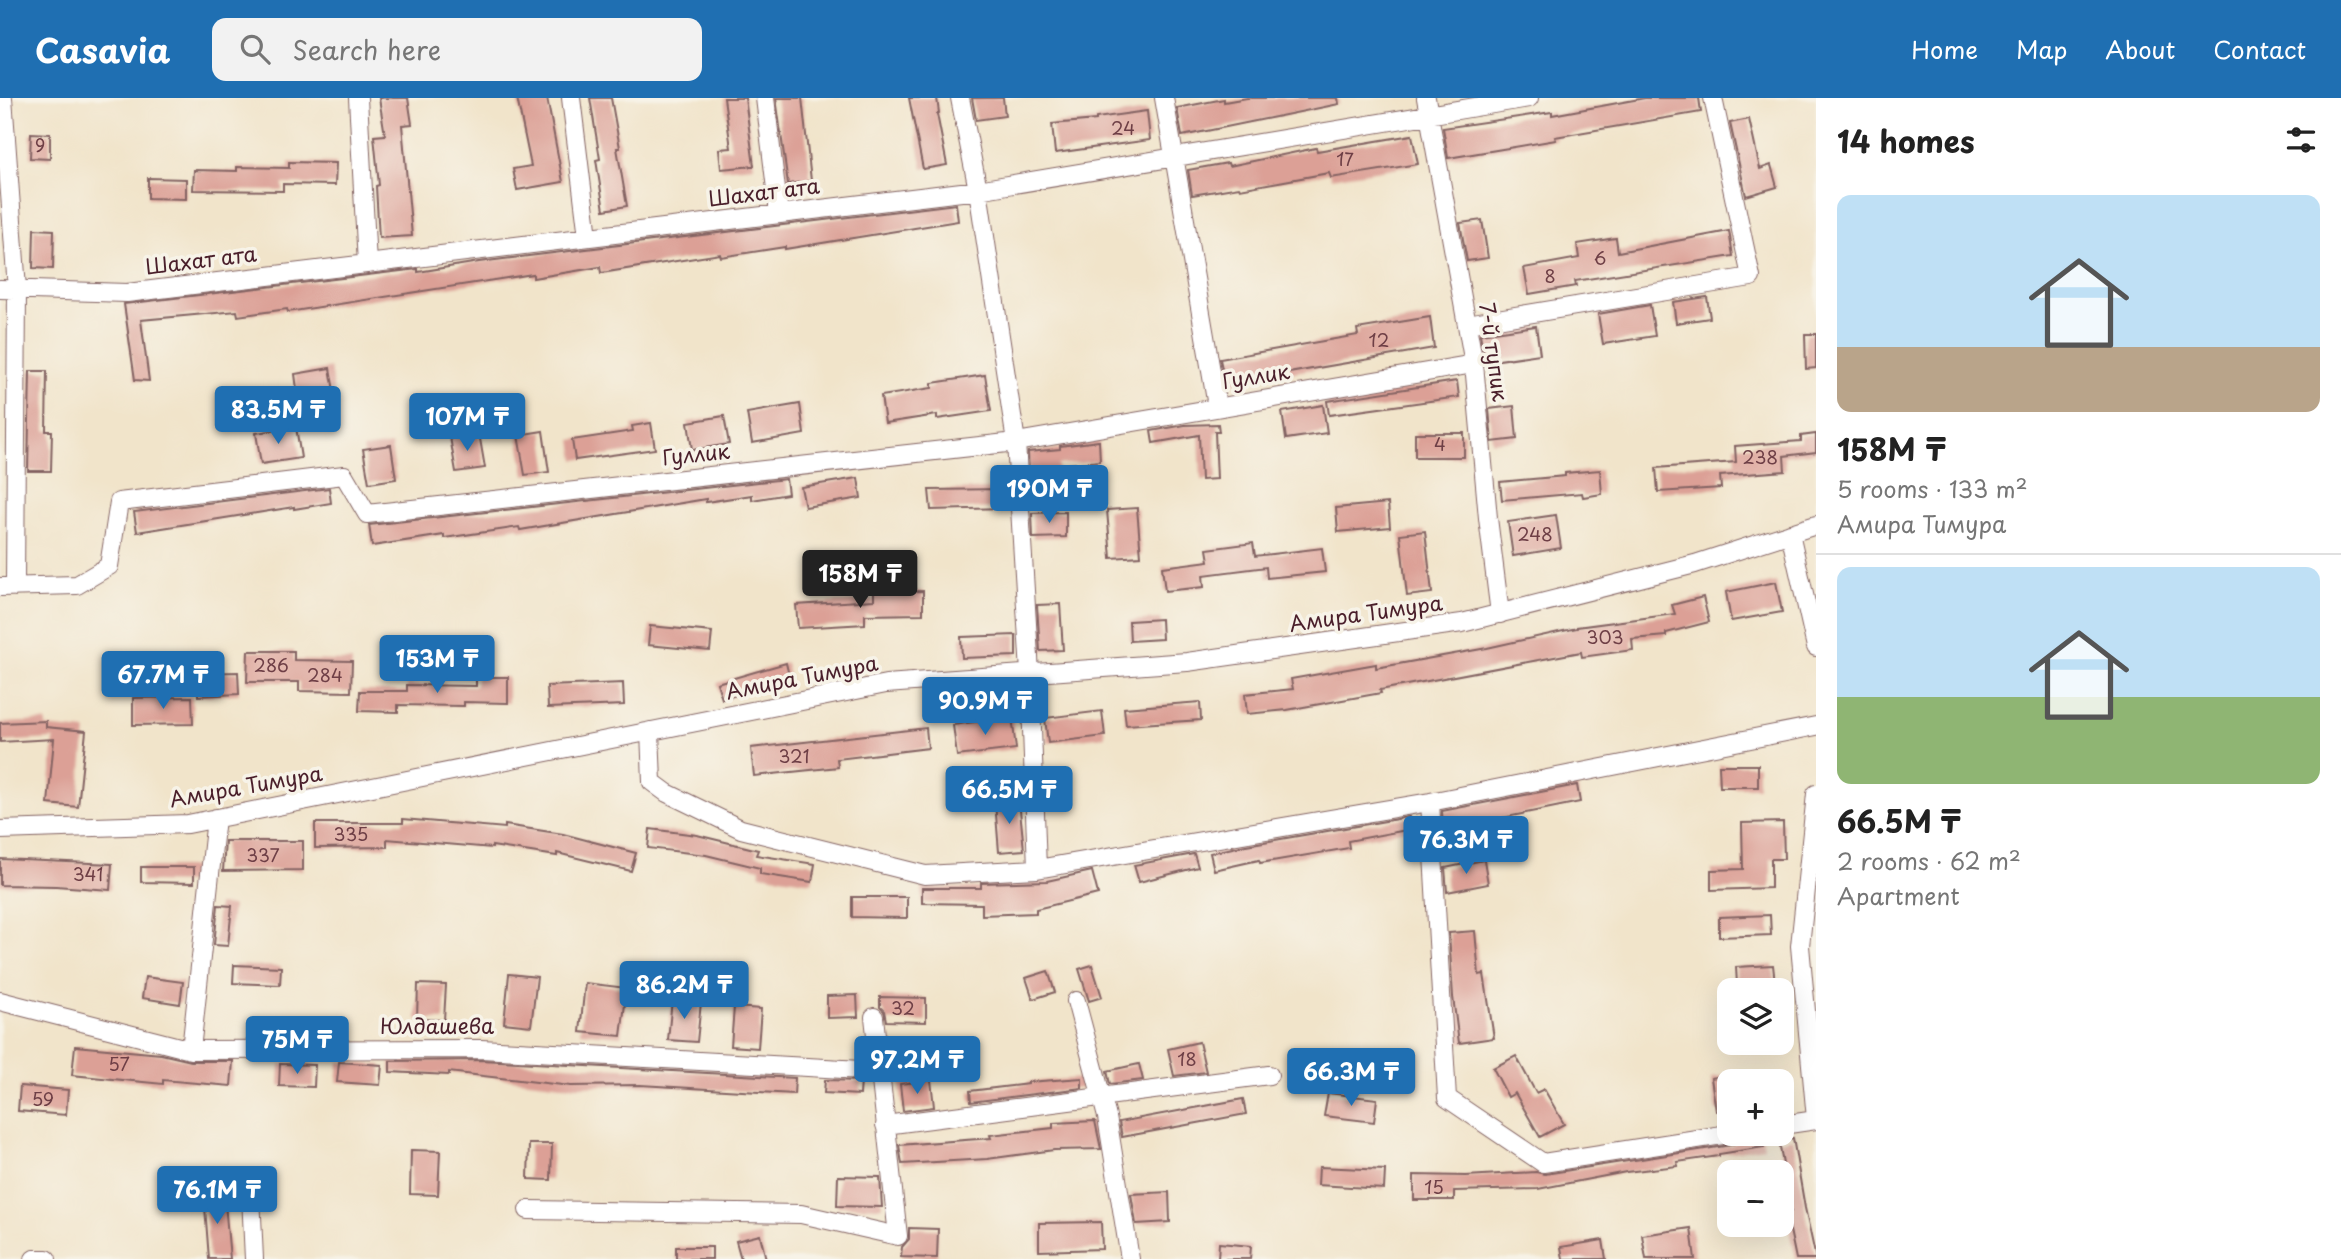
<!DOCTYPE html>
<meta charset="utf-8">
<style>
:root{--surface:#fff;--page:#f2f2f2;--text:#222;--muted:#767676;--line:#e0e0e0;--accent:#1f6fb2}
body{margin:0;font-family:"Playpen Sans",sans-serif;background:var(--page);color:var(--text);height:100vh;display:flex;flex-direction:column;font-size:26px;white-space:nowrap}
*{box-sizing:border-box;margin:0}
p{font-size:23px;color:var(--muted)}
.icon{flex:none;width:38px;height:38px;fill:none;stroke:currentColor;stroke-width:2;stroke-linecap:round;stroke-linejoin:round}
.map{position:relative;flex:1;overflow:hidden}
.side{display:flex;flex-direction:column;background:var(--surface);width:525px}
.side>*{flex:none}
.controls{position:absolute;left:1717px;top:880px;display:grid;gap:14px}
.controls a{display:grid;place-items:center;width:77px;height:77px;border-radius:14px;background:var(--surface);box-shadow:0 7px 28px #0002;font-size:35px}
.price{position:absolute;translate:-50% -60px;padding:0 16px;border-radius:7px;background:var(--accent);color:#fff;font-size:23px;line-height:46px;filter:drop-shadow(0 2px 4px #0008)}
.price::after{content:'';position:absolute;left:50%;top:42px;width:21px;height:16px;margin-left:-10px;background:inherit;clip-path:polygon(0 0,100% 0,50% 100%)}
.price.on{background:#222;color:#fff}
ul{padding:0;list-style:none}
li{display:grid;align-content:center;gap:14px;height:371px;padding:0 21px}
li+li{border-top:2px solid var(--line)}
li span{display:grid;place-items:center;height:217px;border-radius:14px;color:#555}
li>.icon{margin-inline-start:auto}
span .icon{width:126px;height:126px;fill:#fffc;stroke-width:1}
li b{font-size:30px}
h2{display:flex;justify-content:space-between;align-items:center;height:84px;padding:0 21px;font-size:30px}
header{display:flex;align-items:center;gap:42px;box-sizing:border-box;height:98px;padding:0 35px;background:var(--accent);color:#fff}
header strong{font-size:33px}
nav{display:flex;gap:38px;margin-inline-start:auto;font-size:24px}
.search{width:490px;height:63px;background:var(--page);display:flex;align-items:center;gap:18px;box-sizing:border-box;padding:0 24px;border-radius:14px;color:var(--muted);font-size:26px}
main{display:flex;flex:1;min-height:0}
.map>svg:first-child{display:block}
</style>
<header>
<strong>Casavia</strong>
<div class="search"><svg class="icon" aria-label="search" viewBox="0 0 24 24"><circle cx="10" cy="10" r="6"/><path d="M15 15l6 6"/></svg>Search here</div>
<nav><a>Home</a><a>Map</a><a>About</a><a>Contact</a></nav>
</header>
<main>
<div class="map">
<svg width="1816" height="1161" viewBox="0 0 1816 1161">
<rect width="100%" height="100%" fill="#f7f3e8"/>
<filter id="ink" filterUnits="userSpaceOnUse"><feTurbulence type="fractalNoise" baseFrequency=".0143" numOctaves="2"/><feDisplacementMap in="SourceGraphic" scale="14" xChannelSelector="R" yChannelSelector="G"/><feConvolveMatrix kernelMatrix="1 2 1 2 8 2 1 2 1" color-interpolation-filters="sRGB"/></filter>
<filter id="wash" filterUnits="userSpaceOnUse"><feTurbulence type="fractalNoise" baseFrequency=".00686" numOctaves="4" result="noise"/><feDisplacementMap in="SourceGraphic" scale="28" xChannelSelector="R" yChannelSelector="G"/><feGaussianBlur stdDeviation="1.57" result="paint"/><feColorMatrix in="noise" values="0 0 0 0 0 0 0 0 0 0 0 0 0 0 0 0 0 1.4 0 .05"/><feComposite in="paint" operator="in"/></filter>
<g filter="url(#wash)">
<rect width="100%" height="100%" fill="#f1e4ca"/>
<g id="blocks">
<path fill="#dca096" d="M379 0H408L412 26 402 27 412 138 379 140 376 88 379 87 374 38 385 37Z
M517 0H547L563 84 517 92 513 71 531 68Z
M590 0H611L620 50H617L627 108 604 112 596 62 600 61Z
M724 0H745L754 68 721 71 719 51 731 50Z
M776 0H802L811 83 788 86Z
M909 0H937L939 15 937 16 947 67 923 71Z
M972 0H1003L1005 18 976 22Z
M1247 0H1338L1339 6 1182 38 1177 10 1224 1V4Z
M1645 0H1699L1701 14 1555 39 1556 42 1448 60 1443 30 1552 14V17Z
M1147 13 1150 42 1055 55 1052 26 1096 22V20Z
M1749 21 1760 71 1771 67 1777 89 1746 98 1730 25Z
M31 35 50 36V61L30 60Z
M1412 37 1418 66 1331 80 1329 75 1240 91 1239 89 1192 97 1188 72 1228 65 1229 68 1316 50 1317 53Z
M289 64 336 65 335 87 283 86V93L193 92 194 72 237 73V69L289 70Z
M148 80 186 81V101L148 100Z
M956 106 958 123 785 151V149L721 159 720 156 601 175 600 169 533 180V176L288 214 287 211 238 218 237 213 141 222 149 283 135 282 124 206 418 171V174L479 164Z
M1482 122 1488 160 1467 163 1460 125Z
M34 131 54 132 53 171 33 170Z
M1729 133 1733 158 1575 183 1576 188 1529 196 1524 170 1579 160 1577 146 1616 140 1618 154Z
M1707 199 1710 220 1676 225 1673 204Z
M1650 207 1655 238 1603 246 1598 216Z
M1430 219 1434 250 1225 286 1220 261 1358 237 1357 231Z
M1536 228 1540 256 1485 264 1480 236Z
M1805 236H1816V270L1806 271Z
M330 270 334 293 298 299 295 276Z
M30 273H47L46 333H52L51 373H28Z
M985 277 991 313 937 321V317L885 325 881 298 932 290V285Z
M1457 283 1459 299 1329 317 1327 303Z
M800 306 804 336 752 345 747 315Z
M1323 307 1327 335 1286 341 1282 314Z
M1514 308 1517 341 1492 344 1489 311Z
M724 318 729 346 692 352 688 324Z
M651 325 655 351 575 362 572 342 633 333 632 328Z
M1218 326 1219 334H1215L1217 381 1201 382 1199 337 1153 345 1151 333 1185 327Z
M296 329 301 360 261 366 256 335Z
M543 333 549 374 525 377 518 337Z
M479 335 485 370 456 374 450 339Z
M1415 335H1464V359H1415Z
M1816 336V354L1784 358 1785 373 1720 378 1721 390 1658 394 1656 370 1736 364 1735 348 1801 343V338Z
M1099 343 1100 363 1058 367 1059 374 1029 375 1028 354 1060 351V348Z
M391 347 396 381 369 385 363 351Z
M1600 372 1602 396 1583 399 1582 395 1502 402 1500 384 1565 378V375Z
M858 380 861 400 805 409 801 389Z
M786 381 788 396 752 402V397L706 404V401L520 432 519 429 444 440V437L372 448 369 427Z
M329 390 331 405 294 411V409L137 434 134 414Z
M1006 391 1005 410 931 412 929 392Z
M1388 405 1390 429 1338 434 1336 410Z
M1137 410 1141 458 1111 460 1107 412Z
M1066 414V439L1033 440 1032 415Z
M1556 417 1561 450 1513 458 1508 424Z
M1425 433 1432 495 1407 498 1400 436Z
M1253 445 1255 458 1322 450 1325 474 1267 480 1266 469 1203 477 1204 489 1165 493 1162 469 1209 463 1207 451Z
M1776 484 1782 514 1731 523 1726 494Z
M923 493V516L865 517V526L798 530 796 507 874 502V494Z
M1703 499 1709 524 1666 535V538L1632 541 1633 552 1582 559 1581 554 1380 592 1381 595 1287 612 1247 616 1245 596 1293 591 1291 581 1376 566V570L1487 550 1577 530V529L1675 516 1672 507Z
M1060 506 1063 552 1040 553 1037 507Z
M1161 521 1162 541 1130 543 1129 523Z
M650 528 712 534 710 553 648 547Z
M1016 537V558L962 560 961 539Z
M248 553H294V562L352 563 351 594 299 593V584H247Z
M786 565 790 582 722 601 717 585Z
M238 574 239 596 198 598 197 575Z
M476 579H508V605L464 604V608L398 607V614L359 613 360 593H407V587L476 588Z
M623 585 624 607 548 610 547 588Z
M192 599 193 626 133 627V600Z
M1200 604 1201 622 1126 627 1124 610Z
M1102 613 1105 638 1048 645 1045 620Z
M1012 619 1016 651 957 658 953 627Z
M46 623V629L86 633 78 709 48 706 54 641 0 644V625Z
M926 630 928 650 837 661 838 669 754 678 751 650Z
M1719 667H1758V689H1720Z
M1577 687 1580 704 1443 732 1442 713Z
M1019 702 1024 752 999 754 995 704Z
M1409 719 1412 731 1348 743 1349 750 1260 765 1259 762 1214 772 1210 755 1246 747Z
M403 721 505 730V727L563 736 636 755 631 773 557 755V758L492 748V750L387 741V749L315 750V725H403Z
M1783 724 1784 761H1771V790L1711 792V772L1743 771 1742 725Z
M650 731 697 737 758 752 756 757 815 766 812 784 760 776V770L706 757 648 750Z
M225 743H303V772L223 773Z
M1194 756 1198 769 1139 784 1134 767Z
M0 761 112 766 110 792 56 788 0 787Z
M1484 762 1488 786 1447 794 1445 770Z
M141 769H194V785L141 784Z
M1092 773 1098 796 1036 811V815L982 817V806L922 805V790H981V785L1047 783Z
M852 799H907V820L852 819Z
M218 807 232 808 228 848 214 847Z
M1770 817 1771 837 1719 839V819Z
M1475 833 1479 877 1484 876 1494 940 1459 945 1453 899 1449 835Z
M234 867 281 869 280 887 233 885Z
M1092 867 1102 899 1089 903 1079 871Z
M1773 867 1775 885 1737 887 1736 869Z
M1048 873 1055 894 1033 901 1026 880Z
M509 876 537 879 531 928 504 925Z
M145 879 183 884 180 906 142 900Z
M585 885 627 890 621 938 580 934Z
M418 886 446 887 444 922 417 921Z
M857 897 858 919 827 920V898Z
M880 899 926 900V924L886 923 884 913 880 909Z
M672 901 701 904 697 944 668 942Z
M734 909 761 911 758 950 731 948Z
M1199 944 1206 974 1174 978 1168 951Z
M75 948 161 956 191 963H233L231 988 163 982V986L72 977Z
M1516 958 1536 995 1544 991 1564 1026 1540 1039 1515 995 1508 999 1493 970Z
M481 962 795 980 794 996 640 987 571 988 449 974V977L390 974V963Z
M339 964 382 967 380 987 337 984Z
M280 966 315 967 314 989 279 988Z
M1139 966 1143 982 1110 986 1107 973Z
M1729 977V1011L1716 1013 1711 980Z
M1082 980V990L971 1004 970 993 1028 986V984Z
M825 982 861 983 860 997 824 995Z
M931 982 934 1009 903 1013 900 986Z
M20 988 68 992 66 1017 18 1013Z
M1328 995 1377 1001 1374 1024 1324 1018Z
M1243 1001 1246 1016 1122 1039 1119 1024Z
M1095 1023 1101 1051 1054 1052 987 1061 902 1066 899 1047 991 1040 990 1037 1053 1030V1025Z
M1762 1036 1764 1049 1719 1056V1058L1677 1064 1678 1068 1626 1074 1538 1091 1454 1093V1102H1414V1077L1466 1078 1536 1074 1545 1076 1731 1047 1737 1044 1740 1039Z
M1793 1040 1805 1110 1816 1161H1796L1786 1113H1791L1779 1043Z
M529 1046H552L551 1082 528 1081Z
M411 1052 440 1053 438 1097 410 1096Z
M1319 1069 1385 1072 1384 1091 1318 1087Z
M838 1078 880 1079 882 1109 837 1108Z
M224 1094 230 1161H209L204 1096Z
M1169 1094 1170 1124 1136 1126 1131 1096Z
M1101 1124 1102 1151 1039 1153V1125Z
M909 1130 938 1131 937 1160 901 1159 902 1149 909 1141Z
M1691 1130 1695 1161H1646L1642 1137Z
M760 1137 766 1161H741L736 1143Z
M1603 1142 1606 1161H1563L1561 1149Z
M1219 1145 1251 1148 1250 1161H1218Z
M676 1149H712V1161H676Z"/>
</g>
</g>
<g filter="url(#ink)">
<use href="#blocks" fill-opacity="0" stroke="#846463" stroke-width="2"/>
<g fill="none" stroke-linecap="round" stroke-linejoin="round">
<defs>
<path id="street" d="M3 0 17 191 15 489
M358 0 367 166
M571 0 588 139
M765 0 779 116
M960 0 978 92 1016 344 1030 575 1037 771
M1164 0 1217 308
M1426 0 1474 266 1488 420 1500 516
M0 191 127 195 978 92 1529 0
M1467 226 1751 179 1713 0
M1790 435 1816 549
M0 489 77 487 109 468 119 404 344 377 367 416 1016 344 1474 266
M650 633 652 684 667 695 741 731 925 777 1037 771 1430 704 1816 628
M1816 696 1800 848 1816 1021
M1430 704 1447 1000 1543 1065 1729 1036
M0 732 188 726 886 586 1187 564 1462 525 1695 466 1816 427
M0 903 191 952 481 951 879 973
M1076 903 1107 1019 1130 1161
M191 952 216 720
M885 1027 1269 977
M1782 1027 1816 1022
M251 1097 254 1161
M528 1112 801 1116 898 1138 874 919
M34 1161H47"/>
</defs>
<use href="#street" stroke="#846463" stroke-width="20"/>
<use href="#street" stroke="#fff" stroke-width="18"/>
</g>
</g>
<g text-anchor="middle" stroke-width="7" stroke-linejoin="round" paint-order="stroke">
<g font-size="18" fill="#6e3f46">
<text x="1123" y="37">24</text>
<text x="40" y="54">9</text>
<text x="1345" y="68">17</text>
<text x="1600" y="167">6</text>
<text x="1550" y="185">8</text>
<text x="1379" y="249">12</text>
<text x="1440" y="353">4</text>
<text x="1760" y="366">238</text>
<text x="1535" y="443">248</text>
<text x="1605" y="546">303</text>
<text x="271" y="574">286</text>
<text x="325" y="584">284</text>
<text x="794" y="665">321</text>
<text x="351" y="743">335</text>
<text x="263" y="764">337</text>
<text x="88" y="783">341</text>
<text x="903" y="917">32</text>
<text x="1187" y="968">18</text>
<text x="119" y="973">57</text>
<text x="43" y="1008">59</text>
<text x="1434" y="1096">15</text>
</g>
<g font-size="21" fill="#4a1f2b" stroke="#f7f3e8">
<text transform="translate(764 95) rotate(-7)" y="7">Шахат ата</text>
<text transform="translate(201 163) rotate(-7)" y="7">Шахат ата</text>
<text transform="translate(1493 254) rotate(82)" y="7">7-й тупик</text>
<text transform="translate(1256 279) rotate(-9)" y="7">Гуллик</text>
<text transform="translate(696 357) rotate(-6)" y="7">Гуллик</text>
<text transform="translate(1366 516) rotate(-8)" y="7">Амира Тимура</text>
<text transform="translate(802 580) rotate(-11)" y="7">Амира Тимура</text>
<text transform="translate(246 689) rotate(-10)" y="7">Амира Тимура</text>
<text x="437" y="936">Юлдашева</text>
</g>
</g>
</svg>
<div class="controls">
<a><svg class="icon" aria-label="layers" viewBox="0 0 24 24"><path d="M12 4l9 5-9 5-9-5zM3 14l9 5 9-5"/></svg></a>
<a>+</a>
<a>−</a>
</div>
<b class="price" style="left:278px;top:348px">83.5M ₸</b>
<b class="price" style="left:467px;top:355px">107M ₸</b>
<b class="price" style="left:1049px;top:427px">190M ₸</b>
<b class="price on" style="left:860px;top:512px">158M ₸</b>
<b class="price" style="left:437px;top:597px">153M ₸</b>
<b class="price" style="left:163px;top:613px">67.7M ₸</b>
<b class="price" style="left:985px;top:639px">90.9M ₸</b>
<b class="price" style="left:1009px;top:728px">66.5M ₸</b>
<b class="price" style="left:1466px;top:778px">76.3M ₸</b>
<b class="price" style="left:684px;top:923px">86.2M ₸</b>
<b class="price" style="left:297px;top:978px">75M ₸</b>
<b class="price" style="left:917px;top:998px">97.2M ₸</b>
<b class="price" style="left:1351px;top:1010px">66.3M ₸</b>
<b class="price" style="left:217px;top:1128px">76.1M ₸</b>
</div>
<section class="side">
<h2>14 homes<svg class="icon" aria-label="filters" viewBox="0 0 24 24"><path d="M4 7h16M4 17h16"/><circle cx="9" cy="7" r="2"/><circle cx="15" cy="17" r="2"/></svg></h2>
<ul>
<li><span style="background:linear-gradient(#bfe0f5 70%,#b9a48a 0)"><svg class="icon" aria-label="home" viewBox="0 0 24 24"><path d="M3 11l9-7 9 7M6 9v11h12V9"/></svg></span><div><b>158M ₸</b><p>5 rooms · 133 m²</p><p>Амира Тимура</p></div></li>
<li><span style="background:linear-gradient(#bfe0f5 60%,#8fb573 0)"><svg class="icon" aria-label="home" viewBox="0 0 24 24"><path d="M3 11l9-7 9 7M6 9v11h12V9"/></svg></span><div><b>66.5M ₸</b><p>2 rooms · 62 m²</p><p>Apartment</p></div></li>
</ul>
</section>
</main>
